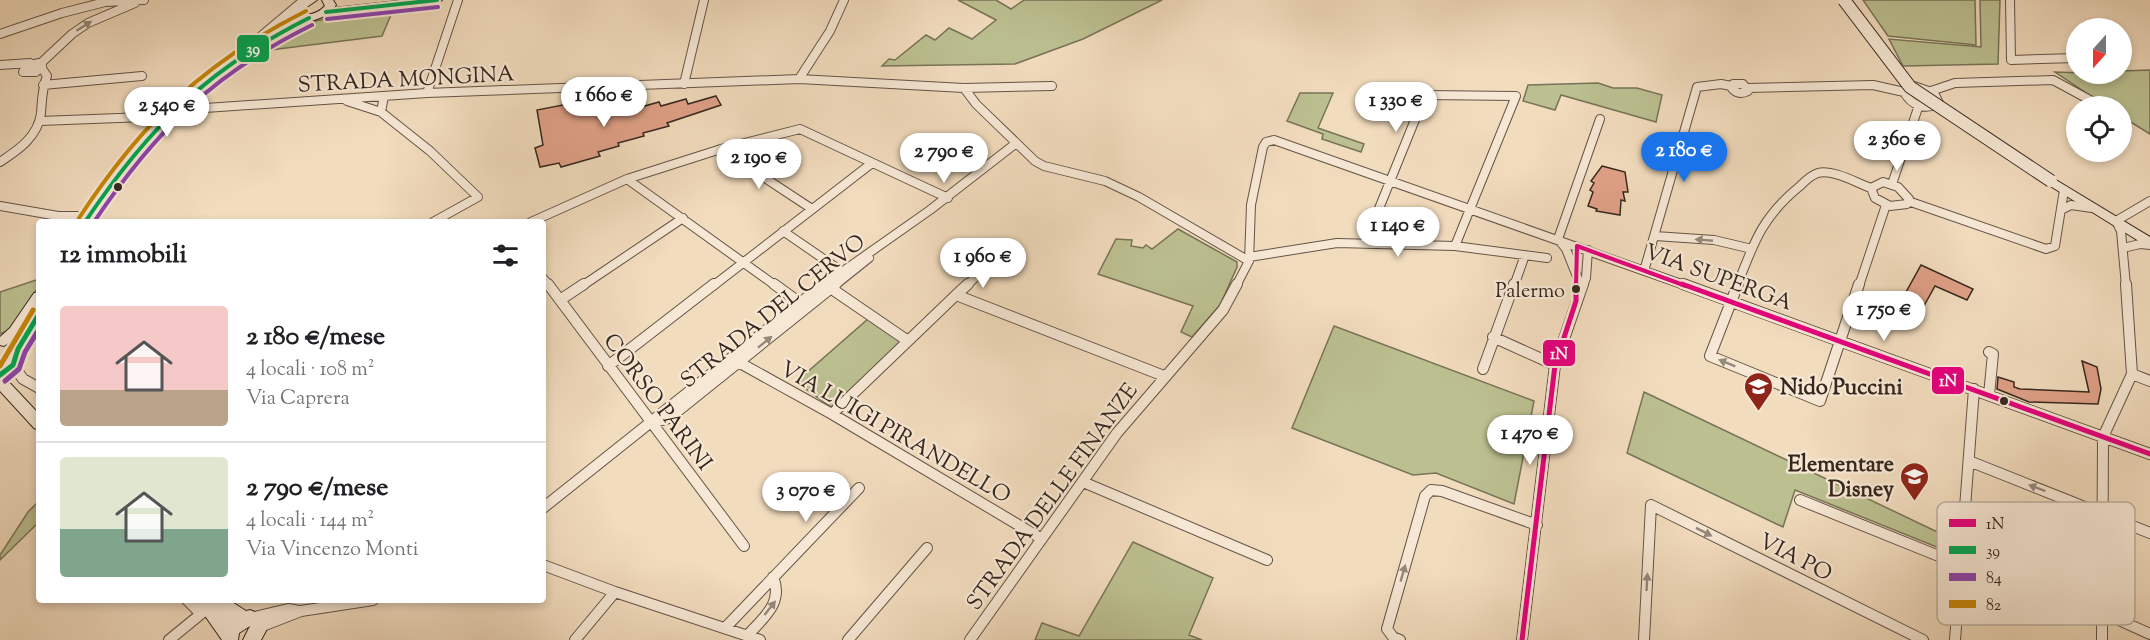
<!DOCTYPE html>
<html lang="it">
<meta charset="utf-8">
<style>
:root{--surface:#fff;--page:#f6f6f6;--text:#202124;--muted:#757577;--line:#e0e0e0;--accent:#1a73e8}
body{margin:0;font-family:"Sorts Mill Goudy",serif;background:var(--page);color:var(--text);height:100vh;display:flex;flex-direction:column;font-size:22px;white-space:nowrap}
*{box-sizing:border-box;margin:0}
p{font-size:20px;color:var(--muted)}
.icon{flex:none;width:33px;height:33px;fill:none;stroke:currentColor;stroke-width:2;stroke-linecap:round;stroke-linejoin:round}
.map{position:relative;flex:1;overflow:hidden}
.sheet{position:absolute;left:36px;top:219px;width:510px;height:384px;display:flex;flex-direction:column;background:var(--surface);border-radius:6px;box-shadow:0 3px 9px #0003}
.sheet>*{flex:none}
.needle{width:39px;rotate:201deg}
.buttons{position:absolute;left:2066px;top:18px;display:grid;gap:12px}
.buttons a{display:grid;place-items:center;width:66px;height:66px;border-radius:50%;background:var(--surface);box-shadow:0 3px 9px #0003;font-size:30px}
.price{position:absolute;translate:-50% -51px;padding:0 14px;border-radius:21px;background:#fff;color:#222;font-size:20px;line-height:39px;filter:drop-shadow(0 2px 3px #0008)}
.price::after{content:'';position:absolute;left:50%;top:36px;width:18px;height:14px;margin-left:-9px;background:inherit;clip-path:polygon(0 0,100% 0,50% 100%)}
.price.selected{background:var(--accent);color:#fff}
ul{padding:0;list-style:none}
li{display:flex;align-items:center;gap:18px;height:150px;padding:0 24px}
li+li{border-top:2px solid var(--line)}
li span{display:grid;place-items:center;flex:none;width:168px;height:120px;border-radius:6px;color:#555}
li>.icon{margin-inline-start:auto}
span .icon{width:72px;height:72px;fill:#fffc;stroke-width:1}
li b{font-size:26px}
h2{display:flex;justify-content:space-between;align-items:center;height:72px;padding:0 24px;font-size:26px}
.map>svg:first-child{display:block}
</style>
<div class="map">
<svg width="2150" height="640" viewBox="0 0 2150 640">
<rect width="100%" height="100%" fill="#f2dcbe"/>
<filter id="stains"><feTurbulence type="fractalNoise" baseFrequency=".00333" numOctaves="4"/><feColorMatrix values="0 0 0 0 .2 0 0 0 0 .09 0 0 0 0 .02 0 0 0 .5 -.17"/></filter>
<radialGradient id="worn" r=".72"><stop offset=".6" stop-color="#630" stop-opacity="0"/><stop offset="1" stop-color="#630" stop-opacity=".3"/></radialGradient>
<path fill="#bcc091" stroke="#787458" stroke-width="1.5" d="M958 0H996L1011 9 1024 0H1162L1083 39 1015 64 882 66 889 59 895 60 926 35 935 40 949 28 972 39 996 20Z
M1863 0H1975L1976 45 1888 36Z
M1980 0H2000L1998 64 1903 66 1889 39 1981 47Z
M393 10 382 36 254 52C292 18 344 15 393 10Z
M2150 70V134L2121 116V106H2106L2055 72 2121 74V71Z
M1598 83 1613 88H1637L1662 95 1656 122 1561 95 1555 110 1523 101 1528 85Z
M1300 93H1333L1318 128 1364 144 1361 152 1322 139 1323 134 1287 121Z
M1178 229 1237 262V267L1220 305 1192 337 1181 332 1193 306 1098 274 1116 239 1132 240 1131 246 1143 248 1146 245 1152 249Z
M39 279V285C29 303 20 327 0 334V292Z
M868 319 903 342 831 407 796 382Z
M1334 326 1534 401 1514 504 1436 473 1413 475 1292 428Z
M1644 392 1950 538 1949 552 1795 490 1783 527 1627 453Z
M39 501V522L0 560V555L28 512Z
M1133 542 1213 578 1189 635 1202 640H1035L1042 623 1079 636Z"/>
<path fill="#e1a188" stroke="#35271e" stroke-width="1.5" d="M716 96 721 105 667 123 669 126 643 133 644 136 618 143 619 146 598 152 600 156 561 167 559 163 540 167 535 148 543 145 537 110 578 102 582 111 605 105 607 109 632 103 634 109 659 102 661 106 686 99 688 104Z
M1602 166 1625 172 1628 192H1623L1625 201 1621 200 1620 215 1596 211 1597 209 1588 206 1593 192 1590 190 1594 183 1591 181Z
M1921 265 1973 289 1967 300 1935 286 1920 313 1900 303Z
M2082 361 2097 367 2101 389 2098 404 2029 402 1997 389 1998 377 2014 382V387L2020 389 2089 392Z"/>
<g fill="none" stroke-linecap="round" stroke-linejoin="round">
<defs>
<path id="street-far1" d="M2010 0 2011 60 2076 58
M0 34 62 13 105 2 144 0
M248 47 304 0
M38 63 42 66 36 72H23L27 66Z
M40 64 72 34 88 23 135 3
M0 65 30 63
M799 79 830 31 844 0
M684 84 704 0
M1733 84H1743L1748 91C1741 95 1735 93 1731 87Z
M43 85 142 76
M1914 86 1934 93 1939 103C1925 111 1911 105 1904 92L1907 88Z
M964 88 976 104 1035 161 1044 166 1105 181 1139 197 1249 261
M1747 88 1873 85 1904 92
M1931 91 1955 83 2053 80 2101 106
M427 93 458 0
M384 96 381 112 430 151 478 197 433 222
M347 101 381 112
M40 121 145 117 191 109 427 93 799 79 964 88 1052 86
M721 149 812 209
M0 162C18 150 38 137 41 113 42 100 42 88 47 76L41 67
M627 179 776 286
M1883 182 1898 187 1909 199 1907 204 1890 206 1875 198 1871 188Z
M1892 184 1919 105
M1908 201 2046 249 2055 246 2064 190
M0 206 58 216H88
M2061 210 2071 205 2092 208
M531 222 627 179 721 149 800 129 948 198
M783 231 844 273
M1655 236 1714 240 1752 249
M1365 243 1425 95 1516 96 1455 246
M2123 248 2140 244 2150 245
M1249 257 1337 243 1455 246 1547 258
M1644 271 1697 87 1721 84 1731 86
M543 278 549 286
M1578 279 1566 249 1558 239 1600 119
M582 286 683 218
M713 286 872 163
M822 286 930 210 1015 144
M834 286 869 258
M966 286 991 263
M1236 286 1249 261 1251 205 1263 147 1266 142 1274 140 1687 286
M1514 286 1525 255
M1583 286 1586 278 1588 250
M1737 286C1754 242 1762 217 1800 186 1805 181 1811 175 1818 173 1833 169 1857 183 1871 188
M1859 286 1886 205
M2126 286 2121 231 2116 221 2150 201"/>
<path id="street" d="M548 284 744 546
M774 284 803 305
M1683 284 2150 454
M1738 284 1710 356 1820 401 1859 284
M832 289 908 341
M956 295 968 284
M560 300 584 284
M1493 337 1555 365
M1989 352 1993 354 1989 395
M731 358 832 414 1042 539
M13 365 23 379 39 388
M608 366 714 284
M1483 369 1514 284
M2132 374 2150 381
M832 414 956 295 1164 376
M655 422 669 418 836 284
M1969 461 2150 533
M1083 482 1267 560
M1800 500 1961 565
M543 508 824 284
M1962 549 2150 634
M543 565 615 592 760 640
M187 600 201 614
M250 618 288 609 299 611
M260 627 301 611 373 600
M725 628 859 488
M747 636C763 618 784 603 773 577
M169 640 218 600
M575 640 615 592
M848 640 927 548
M970 640 1117 433 1223 310 1237 284
M1400 640 1393 637 1387 629 1425 496 1431 490 1442 491 1537 525
M1522 640 1555 365 1583 284
M1644 640 1651 505 1923 640
M1955 640 1974 389
M2102 640 2103 437 2132 374 2126 284"/>
<path id="secondary" d="M305 0H317L304 9 305 14C313 15 319 12 325 6L322 0H333L336 5 334 8 407 0H442L437 3C411 6 385 9 360 12 350 13 337 12 328 15 225 50 147 132 91 222H79C130 134 205 61 298 19L295 16 294 8Z
M2051 177 2150 237V248L2047 184 2045 181Z
M39 292V326L25 350 18 369 6 379 39 414V430L34 428 0 391V367L7 362 18 337 4 346 0 345V337L10 328 34 293Z
M194 600H229L246 611 250 610 265 616 268 627 261 640H243L250 626 239 633 238 640H222Z"/>
</defs>
<use href="#street-far1" stroke="#645446" stroke-width="10"/>
<use href="#street" stroke="#645446" stroke-width="12"/>
<use href="#secondary" stroke="#35271e" stroke-width="2"/>
<use href="#street-far1" stroke="#f7e8d5" stroke-width="8"/>
<use href="#street" stroke="#f7e8d5" stroke-width="10"/>
<use href="#secondary" fill="#f7e8d5" fill-rule="evenodd"/>
<defs>
<path id="secondary-bridge" d="M1844 0 1910 87 2051 181"/>
</defs>
<use href="#secondary-bridge" stroke="#35271e" stroke-width="14" stroke-linecap="butt"/>
<use href="#secondary-bridge" stroke="#f7e8d5" stroke-width="12"/>
<defs>
<path id="bus-1-far1" d="M1577 246 1686 286
M1576 286 1577 246"/>
<path id="bus-1" d="M1682 284 2150 454
M1522 640 1555 365 1576 301V284"/>
<path id="bus-2-far1" d="M326 12 437 0
M85 222C148 128 207 69 309 18"/>
<path id="bus-2" d="M0 375 13 365 18 349 39 314"/>
<path id="bus-3-far1" d="M327 19 438 7
M94 222C155 131 213 74 312 25"/>
<path id="bus-3" d="M5 381 19 369 25 352 39 329"/>
<path id="bus-4-far1" d="M79 218C142 122 203 63 306 11"/>
<path id="bus-4" d="M0 366 33 310"/>
</defs>
<use href="#bus-1-far1" stroke="#f7e8d5" stroke-width="8"/>
<use href="#bus-1" stroke="#f7e8d5" stroke-width="10"/>
<use href="#bus-2-far1" stroke="#f7e8d5" stroke-width="8"/>
<use href="#bus-2" stroke="#f7e8d5" stroke-width="10"/>
<use href="#bus-3-far1" stroke="#f7e8d5" stroke-width="8"/>
<use href="#bus-3" stroke="#f7e8d5" stroke-width="10"/>
<use href="#bus-4-far1" stroke="#f7e8d5" stroke-width="8"/>
<use href="#bus-4" stroke="#f7e8d5" stroke-width="10"/>
<use href="#bus-1-far1" stroke="#e5007d" stroke-width="4"/>
<use href="#bus-1" stroke="#e5007d" stroke-width="5"/>
<use href="#bus-2-far1" stroke="#00a651" stroke-width="4"/>
<use href="#bus-2" stroke="#00a651" stroke-width="5"/>
<use href="#bus-3-far1" stroke="#8e44ad" stroke-width="4"/>
<use href="#bus-3" stroke="#8e44ad" stroke-width="5"/>
<use href="#bus-4-far1" stroke="#c68608" stroke-width="4"/>
<use href="#bus-4" stroke="#c68608" stroke-width="5"/>
</g>
<defs><path id="oneway-solid" d="M-6-.8H1V-3.2L6.5 0L1 3.2V.8H-6Z" transform="scale(1.5)"/></defs>
<g fill="#96887a">
<use href="#oneway-solid" transform="translate(84 26) rotate(-32)"/>
<use href="#oneway-solid" transform="translate(1704 240) rotate(-175)"/>
<use href="#oneway-solid" transform="translate(765 342) rotate(-39)"/>
<use href="#oneway-solid" transform="translate(1727 363) rotate(-158)"/>
<use href="#oneway-solid" transform="translate(2037 488) rotate(-159)"/>
<use href="#oneway-solid" transform="translate(1704 532) rotate(27)"/>
<use href="#oneway-solid" transform="translate(1403 573) rotate(-74)"/>
<use href="#oneway-solid" transform="translate(1647 582) rotate(-87)"/>
<use href="#oneway-solid" transform="translate(770 608) rotate(-52)"/>
</g>
<defs>
<symbol id="school-pin" viewBox="-11 -11 22 30"><path d="M0 17L-7.5 6A9.5 9.5 0 1 1 7.5 6Z" fill="#8f2418" stroke="#f7e8d5"/><path d="M0-5L7-2L0 1L-7-2ZM-4 1L0 2.5L4 1V4Q0 6-4 4Z" fill="#fff"/></symbol>
</defs>
<g fill-rule="evenodd">
<use href="#school-pin" x="1742" y="370" width="33" height="45"/>
<use href="#school-pin" x="1898" y="460" width="33" height="45"/>
</g>
<g fill="#35271e" stroke="#f7e8d5" stroke-width="2">
<circle cx="118" cy="187" r="5"/>
<circle cx="1576" cy="289" r="5"/>
<circle cx="2004" cy="401" r="5"/>
</g>
<g text-anchor="middle" stroke-width="4.5" stroke-linejoin="round" paint-order="stroke">
<g font-size="20" fill="#35271e" stroke="#f7e8d5" text-anchor="end">
<text x="1565" y="297">Palermo</text>
</g>
<g font-size="22" fill="#35271e" stroke="#f7e8d5">
<text transform="translate(406 78) rotate(-3)" y="8">STRADA MONGINA</text>
<text transform="translate(1719 276) rotate(20)" y="8">VIA SUPERGA</text>
<text transform="translate(772 310) rotate(-39)" y="8">STRADA DEL CERVO</text>
<text transform="translate(659 401) rotate(53)" y="8">CORSO PARINI</text>
<text transform="translate(896 431) rotate(30)" y="8">VIA LUIGI PIRANDELLO</text>
<text transform="translate(1051 496) rotate(-54)" y="8">STRADA DELLE FINANZE</text>
<text transform="translate(1796 556) rotate(27)" y="8">VIA PO</text>
</g>
<g font-size="22" font-weight="bold" fill="#35271e" stroke="#f7e8d5" text-anchor="start">
<text x="1780" y="394">Nido Puccini</text>
<text x="1894" y="471" text-anchor="end">Elementare<tspan x="1894" dy="25">Disney</tspan></text>
</g>
</g>
<rect x="1937" y="502" width="198" height="123" rx="9" fill="#f7e8d5" stroke="#bdae9e" stroke-width="1.5"/>
<rect x="1949" y="519" width="27" height="8" fill="#e5007d"/>
<rect x="1949" y="546" width="27" height="8" fill="#00a651"/>
<rect x="1949" y="573" width="27" height="8" fill="#8e44ad"/>
<rect x="1949" y="600" width="27" height="8" fill="#c68608"/>
<g font-size="16" fill="#35271e">
<text x="1986" y="529">1N</text>
<text x="1986" y="556">39</text>
<text x="1986" y="583">84</text>
<text x="1986" y="610">82</text>
</g>
<g stroke="#f7e8d5" stroke-width="2">
<rect x="236" y="34" width="34" height="29" rx="6" fill="#00a651"/>
<rect x="1542" y="339" width="34" height="28" rx="6" fill="#e5007d"/>
<rect x="1931" y="366" width="34" height="29" rx="6" fill="#e5007d"/>
</g>
<g font-size="16" text-anchor="middle" font-weight="bold" fill="#fff">
<text x="253" y="54">39</text>
<text x="1559" y="359">1N</text>
<text x="1948" y="386">1N</text>
</g>
<rect width="100%" height="100%" filter="url(#stains)"/>
<rect width="100%" height="100%" fill="url(#worn)"/>
</svg>
<div class="buttons">
<a><svg class="needle" viewBox="-14 -14 28 28"><path d="M0-13l5 13h-10z" fill="#e53935"/><path d="M0 13l5-13h-10z" fill="#757577"/></svg></a>
<a><svg class="icon" aria-label="locate" viewBox="0 0 24 24"><circle cx="12" cy="12" r="6"/><path d="M12 2v4M12 18v4M2 12h4M18 12h4"/></svg></a>
</div>
<b class="price" style="left:604px;top:128px">1 660 €</b>
<b class="price" style="left:1396px;top:133px">1 330 €</b>
<b class="price" style="left:167px;top:138px">2 540 €</b>
<b class="price" style="left:1897px;top:172px">2 360 €</b>
<b class="price selected" style="left:1684px;top:183px">2 180 €</b>
<b class="price" style="left:944px;top:184px">2 790 €</b>
<b class="price" style="left:759px;top:190px">2 190 €</b>
<b class="price" style="left:1398px;top:258px">1 140 €</b>
<b class="price" style="left:983px;top:289px">1 960 €</b>
<b class="price" style="left:1884px;top:342px">1 750 €</b>
<b class="price" style="left:1530px;top:466px">1 470 €</b>
<b class="price" style="left:806px;top:523px">3 070 €</b>
<section class="sheet">
<h2>12 immobili<svg class="icon" aria-label="filters" viewBox="0 0 24 24"><path d="M4 7h16M4 17h16"/><circle cx="9" cy="7" r="2"/><circle cx="15" cy="17" r="2"/></svg></h2>
<ul>
<li><span style="background:linear-gradient(#f6c9c9 70%,#b9a48a 0)"><svg class="icon" aria-label="home" viewBox="0 0 24 24"><path d="M3 11l9-7 9 7M6 9v11h12V9"/></svg></span><div><b>2 180 €/mese</b><p>4 locali · 108 m²</p><p>Via Caprera</p></div></li>
<li><span style="background:linear-gradient(#dfe7d0 60%,#7fa58c 0)"><svg class="icon" aria-label="home" viewBox="0 0 24 24"><path d="M3 11l9-7 9 7M6 9v11h12V9"/></svg></span><div><b>2 790 €/mese</b><p>4 locali · 144 m²</p><p>Via Vincenzo Monti</p></div></li>
</ul>
</section>
</div>
